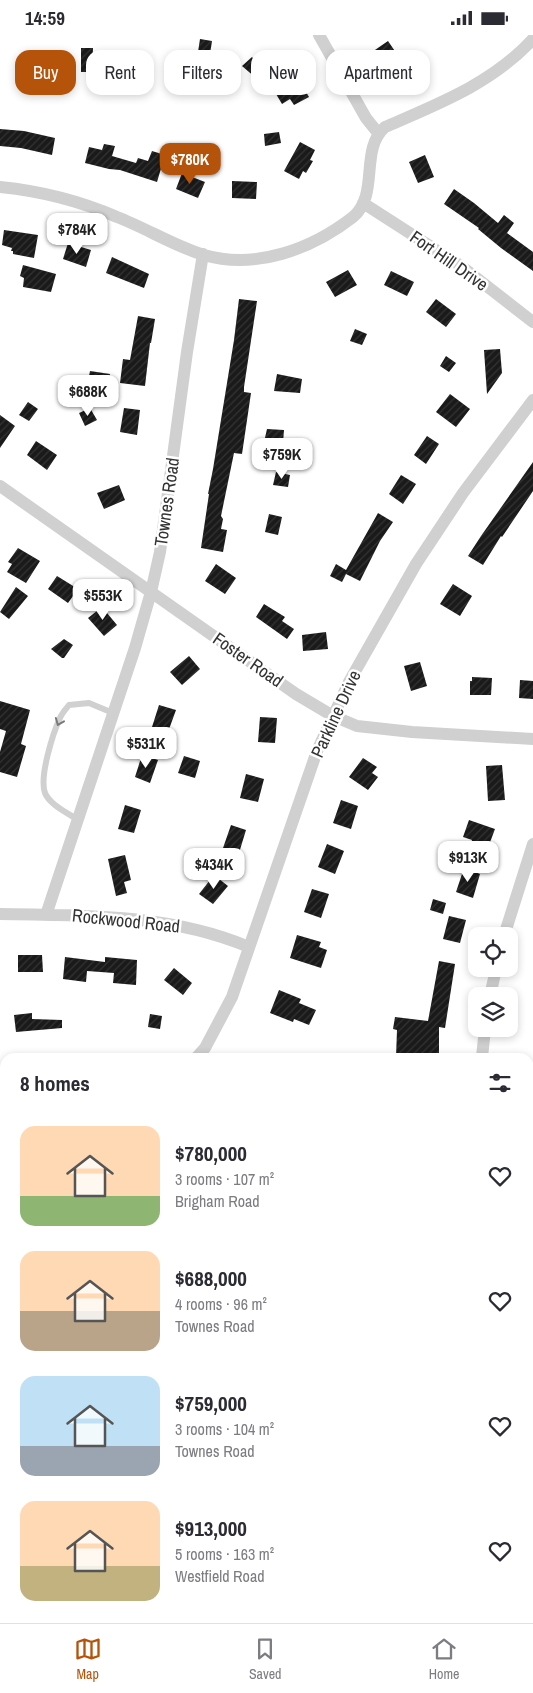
<!DOCTYPE html>
<meta charset="utf-8">
<style>
:root{--surface:#fff;--page:#f2f2f3;--text:#2b2b33;--muted:#7c7c81;--line:#e1e1e2;--accent:#b45309}
body{margin:0;font-family:"Archivo Narrow",sans-serif;background:var(--page);color:var(--text);height:100vh;display:flex;flex-direction:column;font-size:19px;white-space:nowrap}
*{box-sizing:border-box;margin:0}
p{font-size:16px;color:var(--muted)}
.icon{flex:none;width:28px;height:28px;fill:none;stroke:currentColor;stroke-width:2;stroke-linecap:round;stroke-linejoin:round}
.map{position:relative;flex:1;overflow:hidden}
.panel{position:absolute;left:0px;top:1018px;width:534px;height:571px;display:flex;flex-direction:column;background:var(--surface);border-radius:15px 15px 0 0;box-shadow:0 2px 8px #0003}
.panel>*{flex:none}
.top-card{position:absolute;left:15px;top:15px;width:504px;height:45px;display:flex;gap:10px}
.controls{position:absolute;left:468px;top:892px;display:grid;gap:10px}
.controls a{display:grid;place-items:center;width:50px;height:50px;border-radius:10px;background:var(--surface);box-shadow:0 2px 8px #0003;font-size:25px}
.price{position:absolute;translate:-50% -42px;padding:0 11px;border-radius:10px;background:#fff;color:#222;font-size:16px;line-height:32px;filter:drop-shadow(0 1px 2px #0008)}
.price::after{content:'';position:absolute;left:50%;top:30px;width:15px;height:11px;margin-left:-8px;background:inherit;clip-path:polygon(0 0,100% 0,50% 100%)}
.price.on{background:var(--accent);color:#fff}
ul{padding:0;list-style:none}
li{display:flex;align-items:center;gap:15px;height:125px;padding:0 20px}
li span{display:grid;place-items:center;flex:none;width:140px;height:100px;border-radius:15px;color:#555}
li>.icon{margin-inline-start:auto}
span .icon{width:60px;height:60px;fill:#fffc;stroke-width:1}
li b{font-size:21px}
h2{display:flex;justify-content:space-between;align-items:center;height:60px;padding:0 20px;font-size:21px}
.pill{padding:0 18px;border-radius:15px;background:var(--surface);box-shadow:0 2px 8px #0003;font-size:18px;line-height:45px}
.pill.on{background:var(--accent);color:#fff}
.status{display:flex;justify-content:space-between;align-items:center;height:35px;padding:0 25px;background:var(--surface);direction:ltr}
.status svg{height:14px;fill:currentColor}
.dock{display:flex;justify-content:space-around;align-items:center;height:70px;border-top:1px solid var(--line);background:var(--surface);font-size:14px;color:var(--muted)}
.dock a{display:grid;justify-items:center;gap:2px}
.dock .on{color:var(--accent)}
.map>svg:first-child{display:block}
</style>
<div class="status"><b>14:59</b><svg viewBox="0 0 49 12"><path d="M0 12V9h3v3zM5 12V6h3v6zM10 12V3h3v9zM15 12V0h3v12zM26 1h20v11H26zM47 4h2v5h-2z"/></svg></div>
<div class="map">
<svg width="533" height="1588" viewBox="0 0 533 1588">
<defs>
<pattern id="building-hatch" width="6" height="6" patternUnits="userSpaceOnUse" patternTransform="scale(1.25)"><rect width="6" height="6" fill="#1a1a1a"/><path d="M-1 1l2-2M0 6l6-6M5 7l2-2" fill="none" stroke="#333"/></pattern>
</defs>
<rect width="100%" height="100%" fill="#fff"/>
<path fill="url(#building-hatch)" d="M200 4 212 6 210 19 198 17Z
M388 6 403 28 389 38 381 26 379 28 372 17Z
M81 13H93L92 37H81Z
M252 22 263 35 256 43 242 31Z
M297 41 309 62 294 70 290 64 282 69 273 54Z
M0 94 24 96 55 103 52 120 21 113 0 111Z
M279 97 281 108 265 111 264 99Z
M300 107 315 115 310 125 313 126 306 138 303 136 299 144 284 136Z
M104 109 115 111 112 121 136 128 138 123 148 126 152 116 165 120 157 147 120 135 109 134 85 128 89 112 102 115Z
M425 120 434 142 418 148 409 127Z
M182 138 205 147 198 163 176 154Z
M232 146 257 147 256 164 232 163Z
M454 154 474 168 498 188 504 180 514 188 507 198 533 217V236L501 213 478 194 479 193 444 169Z
M4 195 38 200 34 223 13 219V216H11L12 213 2 210Z
M68 208 91 215 86 232 63 224Z
M112 222 149 239 144 253 106 238Z
M23 230 56 239 51 257 23 252 24 243 20 241Z
M348 235 357 250 335 262 326 247Z
M391 236 414 247 407 261 384 250Z
M239 264 257 266 244 352V357L251 358 242 419 234 418 221 481 223 484 221 494 227 495 223 517 201 513 209 459H208L213 434 234 305Z
M436 264 456 279 446 292 426 277Z
M138 281 155 284 151 308H150L145 351 120 348 123 324 130 325Z
M355 294 367 299 362 310 350 306Z
M500 314 502 338 487 359 484 315Z
M446 321 456 328 449 337 440 331Z
M90 336 110 339 107 354 87 351Z
M277 339 302 344 300 358 274 356Z
M450 359 470 374 456 392 436 377Z
M28 367 38 374 29 386 19 380Z
M90 373 97 385 85 391 79 378Z
M124 373 140 375 137 400 120 397Z
M0 380 15 391 0 413Z
M267 394 284 395 283 408 264 407Z
M427 401 439 409 426 429 414 420Z
M36 406 57 420 47 435 27 420Z
M533 427V456L502 502 501 501 483 530 468 521 481 501Z
M276 437 290 440 288 452 273 450Z
M401 440 416 449 403 469 389 459Z
M119 450 125 465 104 474 97 458Z
M378 478 393 487 380 506 360 546 346 539 342 547 330 541 336 529 346 535Z
M269 479 282 482 278 500 265 497Z
M18 513 40 526 26 548 7 537 12 529 8 527Z
M216 529 236 543 225 559 205 546Z
M57 541 78 554 68 568 48 554Z
M453 549 472 561 460 581 440 569Z
M16 552 28 561 9 584 0 577Z
M264 569 285 582 282 586 294 594 287 604 256 582Z
M102 572 117 590 104 601 88 583Z
M326 597 328 614 303 616 302 600Z
M64 604 73 610 64 623H62L51 614Z
M189 621 200 634 182 650 170 637Z
M420 627 427 651 411 656 404 631Z
M472 642 492 643 491 660H470V646H472Z
M520 645 533 646V664L519 663Z
M0 666 30 675 21 709 26 711 17 742 0 737V717L6 696 0 694Z
M159 670 176 675 168 697 152 692Z
M260 682 277 683 275 708 258 707Z
M142 720 158 725 150 748 135 742Z
M184 721 200 726 195 743 178 738Z
M363 723 377 732 372 738 378 742 368 755 349 742Z
M502 730 505 765 488 766 486 731Z
M246 739 264 744 258 767 240 763Z
M341 765 358 771 351 794 333 788Z
M125 770 141 775 134 798 118 794Z
M469 785 495 794 486 818 470 812 472 805 463 802Z
M231 790 246 795 239 818 223 813Z
M327 809 344 816 335 839 318 832Z
M125 820 131 845 124 847 127 858 116 861 108 824Z
M464 833 480 839 473 863 456 857Z
M214 840 228 851 213 869 199 859Z
M312 854 329 859 321 883 304 877Z
M433 864 446 868 443 879 430 875Z
M449 881 466 885 460 908 443 904Z
M297 900 321 907 319 912 327 915 321 933 290 923Z
M18 920H42L43 937H18Z
M65 922 105 927V922L137 925 136 950 113 948 114 938 87 936 86 947 63 944Z
M439 926 455 929 445 993 439 992V1022H396L397 995 393 994 395 982 428 986Z
M174 933 192 948 183 960 164 945Z
M279 955 301 964 299 968 316 975 309 990 294 984 293 987 270 978Z
M32 978V984L62 985V993L16 997 14 980Z
M150 979 162 981 160 994 148 992Z"/>
<g fill="none" stroke-linecap="round" stroke-linejoin="round">
<path stroke="#d0d0d0" stroke-width="6" d="M78 785C68 778 50 770 45 758 39 742 53 698 60 683 62 678 66 674 69 670L89 668 113 678"/>
<path stroke="#d0d0d0" stroke-width="12" d="M319 0 366 83 378 98
M0 152C40 156 80 166 117 182 146 193 174 211 204 220 256 235 312 214 353 182 380 159 359 115 385 92 438 69 493 48 533 4
M363 168 461 231 533 287
M0 451 296 659 333 681 357 691 412 697 533 704
M0 879C84 880 171 879 249 912
M46 880 135 613 151 557 160 517 187 317 203 219
M504 901 533 809
M490 961 496 934
M197 1022 205 1013 232 962 317 716 349 647 416 529 463 458 533 365
M482 1022 485 994
M0 1383 5 1339
M0 1566 3 1588
M378 1588 379 1584"/>
<path stroke="#bdbdbd" stroke-width="16" d="M0 1125H5
M529 1125H533"/>
</g>
<defs><path id="oneway-chevron" d="M-2-3.5L2.5 0L-2 3.5" fill="none" stroke-width="1.6" stroke-linecap="round" stroke-linejoin="round" transform="scale(1.25)"/></defs>
<use stroke="#7a7a7a" href="#oneway-chevron" transform="translate(59 687) rotate(112)"/>
<g text-anchor="middle" stroke-width="5" stroke-linejoin="round" paint-order="stroke">
<g font-size="18" fill="#333" stroke="#fff">
<text transform="translate(449 226) rotate(35)" y="6">Fort Hill Drive</text>
<text transform="translate(167 467) rotate(-82)" y="6">Townes Road</text>
<text transform="translate(248 625) rotate(35)" y="6">Foster Road</text>
<text transform="translate(336 679) rotate(-65)" y="6">Parkline Drive</text>
<text transform="translate(126 886) rotate(6)" y="6">Rockwood Road</text>
</g>
</g>
</svg>
<div class="controls">
<a><svg class="icon" aria-label="locate" viewBox="0 0 24 24"><circle cx="12" cy="12" r="6"/><path d="M12 2v4M12 18v4M2 12h4M18 12h4"/></svg></a>
<a><svg class="icon" aria-label="layers" viewBox="0 0 24 24"><path d="M12 4l9 5-9 5-9-5zM3 14l9 5 9-5"/></svg></a>
</div>
<b class="price on" style="left:190px;top:150px">$780K</b>
<b class="price" style="left:77px;top:220px">$784K</b>
<b class="price" style="left:88px;top:382px">$688K</b>
<b class="price" style="left:282px;top:445px">$759K</b>
<b class="price" style="left:103px;top:586px">$553K</b>
<b class="price" style="left:146px;top:734px">$531K</b>
<b class="price" style="left:468px;top:848px">$913K</b>
<b class="price" style="left:214px;top:855px">$434K</b>
<div class="top-card">
<a class="pill on">Buy</a>
<a class="pill">Rent</a>
<a class="pill">Filters</a>
<a class="pill">New</a>
<a class="pill">Apartment</a>
</div>
<section class="panel">
<h2>8 homes<svg class="icon" aria-label="filters" viewBox="0 0 24 24"><path d="M4 7h16M4 17h16"/><circle cx="9" cy="7" r="2"/><circle cx="15" cy="17" r="2"/></svg></h2>
<ul>
<li><span style="background:linear-gradient(#ffd9b3 70%,#8fb573 0)"><svg class="icon" aria-label="home" viewBox="0 0 24 24"><path d="M3 11l9-7 9 7M6 9v11h12V9"/></svg></span><div><b>$780,000</b><p>3 rooms · 107 m²</p><p>Brigham Road</p></div><svg class="icon" aria-label="heart" viewBox="0 0 24 24"><path d="M12 20l-8-8c-3-5 5-10 8-4 3-6 11-1 8 4z"/></svg></li>
<li><span style="background:linear-gradient(#ffd9b3 60%,#b9a48a 0)"><svg class="icon" aria-label="home" viewBox="0 0 24 24"><path d="M3 11l9-7 9 7M6 9v11h12V9"/></svg></span><div><b>$688,000</b><p>4 rooms · 96 m²</p><p>Townes Road</p></div><svg class="icon" aria-label="heart" viewBox="0 0 24 24"><path d="M12 20l-8-8c-3-5 5-10 8-4 3-6 11-1 8 4z"/></svg></li>
<li><span style="background:linear-gradient(#bfe0f5 70%,#9aa5b1 0)"><svg class="icon" aria-label="home" viewBox="0 0 24 24"><path d="M3 11l9-7 9 7M6 9v11h12V9"/></svg></span><div><b>$759,000</b><p>3 rooms · 104 m²</p><p>Townes Road</p></div><svg class="icon" aria-label="heart" viewBox="0 0 24 24"><path d="M12 20l-8-8c-3-5 5-10 8-4 3-6 11-1 8 4z"/></svg></li>
<li><span style="background:linear-gradient(#ffd9b3 65%,#c2b280 0)"><svg class="icon" aria-label="home" viewBox="0 0 24 24"><path d="M3 11l9-7 9 7M6 9v11h12V9"/></svg></span><div><b>$913,000</b><p>5 rooms · 163 m²</p><p>Westfield Road</p></div><svg class="icon" aria-label="heart" viewBox="0 0 24 24"><path d="M12 20l-8-8c-3-5 5-10 8-4 3-6 11-1 8 4z"/></svg></li>
</ul>
</section>
</div>
<nav class="dock">
<a class="on"><svg class="icon" aria-label="map" viewBox="0 0 24 24"><path d="M3 6l6-2 6 2 6-2v14l-6 2-6-2-6 2zM9 4v14M15 6v14"/></svg>Map</a>
<a><svg class="icon" aria-label="saved" viewBox="0 0 24 24"><path d="M7 4h10v16l-5-4-5 4z"/></svg>Saved</a>
<a><svg class="icon" aria-label="home" viewBox="0 0 24 24"><path d="M3 11l9-7 9 7M6 9v11h12V9"/></svg>Home</a>
</nav>
